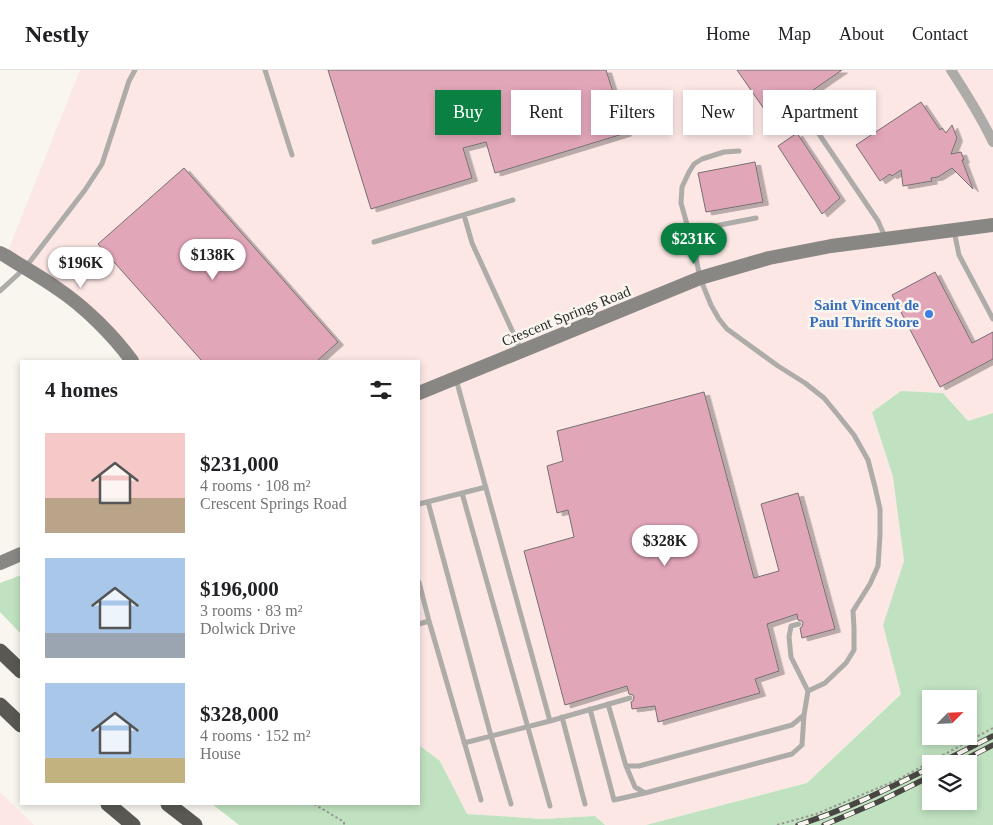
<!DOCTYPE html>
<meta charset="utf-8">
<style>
:root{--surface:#fff;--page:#f6f6f6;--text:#202124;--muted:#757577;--line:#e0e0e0;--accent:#0b8043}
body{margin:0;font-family:Georgia,serif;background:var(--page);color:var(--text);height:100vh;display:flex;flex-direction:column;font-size:19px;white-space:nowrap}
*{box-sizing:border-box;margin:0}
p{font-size:16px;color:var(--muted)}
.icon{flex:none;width:28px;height:28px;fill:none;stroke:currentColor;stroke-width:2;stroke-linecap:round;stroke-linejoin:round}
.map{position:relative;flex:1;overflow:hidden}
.sheet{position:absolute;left:20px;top:290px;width:400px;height:445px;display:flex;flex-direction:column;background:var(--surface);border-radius:0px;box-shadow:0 2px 8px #0003}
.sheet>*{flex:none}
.hud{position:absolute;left:435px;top:20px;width:475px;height:45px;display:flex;gap:10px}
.needle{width:32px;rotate:66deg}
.tools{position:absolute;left:922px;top:620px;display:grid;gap:10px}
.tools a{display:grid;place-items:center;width:55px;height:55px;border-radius:0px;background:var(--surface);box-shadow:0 2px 8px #0003;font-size:25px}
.price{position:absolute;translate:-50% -42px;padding:0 11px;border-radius:18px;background:#fff;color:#222;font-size:16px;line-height:32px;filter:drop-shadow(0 1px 2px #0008)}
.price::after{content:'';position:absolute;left:50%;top:30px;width:15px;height:11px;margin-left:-8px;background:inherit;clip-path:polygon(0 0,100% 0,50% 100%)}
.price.current{background:var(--accent);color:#fff}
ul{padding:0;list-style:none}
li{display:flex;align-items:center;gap:15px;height:125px;padding:0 25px}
li span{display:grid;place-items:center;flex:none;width:140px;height:100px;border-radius:0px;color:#555}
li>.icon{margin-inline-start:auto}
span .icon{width:60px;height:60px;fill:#fffc;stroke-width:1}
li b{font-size:21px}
h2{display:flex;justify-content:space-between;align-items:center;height:60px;padding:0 25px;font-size:21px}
.tag{padding:0 18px;border-radius:0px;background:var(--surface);box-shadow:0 2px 8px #0003;font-size:18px;line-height:45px}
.tag.current{background:var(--accent);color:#fff}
header{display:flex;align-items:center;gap:30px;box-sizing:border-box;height:70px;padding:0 25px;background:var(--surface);border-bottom:1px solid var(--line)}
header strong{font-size:24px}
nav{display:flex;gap:28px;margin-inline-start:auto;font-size:18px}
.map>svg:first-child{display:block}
</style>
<header>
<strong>Nestly</strong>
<nav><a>Home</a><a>Map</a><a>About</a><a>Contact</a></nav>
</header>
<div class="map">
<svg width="993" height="755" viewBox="0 0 993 755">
<defs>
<filter id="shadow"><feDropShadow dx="5.5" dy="3" stdDeviation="0" flood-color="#0004"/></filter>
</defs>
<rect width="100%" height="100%" fill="#f9f6f0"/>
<path fill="#fce7e5" d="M80 0H993V343L968 351 943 323 901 321 872 342 893 407 904 491 883 555 901 623 807 713 646 755H605L595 746 543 749 467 744 440 691 419 675V291H132L101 257 6 186Z
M0 722 34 755H0Z"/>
<path fill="#c0e2c0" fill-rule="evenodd" d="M901 321 943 323 968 351 993 343V755H646L807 713 901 624 883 555 904 491 893 407 872 342ZM931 629H969V666H931ZM931 694H969V731H931Z
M21 505V564L0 542V513Z
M419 675 440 691 467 744 543 749 595 746 605 755H239L212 734H419Z"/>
<path fill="#e2a6b9" stroke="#756f71" filter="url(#shadow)" d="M328 0H606L626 63 495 103 486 72 463 78 472 108 371 139Z
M737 0H842L771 49Z
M921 32 940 60 942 58 946 63 952 55 957 68 951 84 961 82 964 90H962L973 119 952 98 938 107 931 108 932 111 903 116 901 100 892 106 890 104 880 111 856 75Z
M797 63 840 128 822 144 778 76Z
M755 92 763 132 706 142 698 103Z
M184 98 338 272 317 291H202L98 174Z
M935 202 972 273 993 262V289L940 317 892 225Z
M704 322 754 508 779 501 761 434 798 423 835 559 802 568 800 558 802 557 803 553 802 551 798 550 797 544 767 554 779 601 755 609 760 623 658 652 655 636 632 639 631 632 633 631 634 627 633 625 629 624 627 616 565 635 524 481 574 467 568 440 557 443 547 396 563 391 557 361Z"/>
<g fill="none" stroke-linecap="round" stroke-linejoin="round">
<path stroke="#999793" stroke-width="2" stroke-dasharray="2.5 2.5" stroke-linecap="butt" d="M314 734 344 752V755
M777 755 816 744 897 710 993 658"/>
<path stroke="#adaca9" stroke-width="5" d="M265 0 292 85
M806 45 878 151 885 167
M739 81 724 82 702 89 694 94 689 102 682 117 681 133 695 183 700 208 711 235 719 249 727 259 778 296 805 313 824 328 838 345 854 365 868 390 875 417 880 439V465L878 496 870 514 853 541 854 558V580L846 593 825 613 808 621
M464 145 472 173 521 280
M689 161 756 148
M954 161 959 185 993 249
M374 172 513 130
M0 221 25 198 85 120 102 94 129 11 135 0
M456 309 550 651 630 628
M462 423 550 736
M428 432 491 666 511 734
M419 434 486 417
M419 512 429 551
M419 554 429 551 481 730
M608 634 626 696H639L792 655 804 645 808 621 791 587 789 567 791 556 799 554
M590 639 614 730 645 723
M562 647 585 734
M464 673 550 651
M626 696 635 717 645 723 792 684 802 675 804 645"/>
<path stroke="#adaca9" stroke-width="10" d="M951 0C966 23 981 47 993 72"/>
<path stroke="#898784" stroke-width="14" d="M0 183 6 186C23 197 41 207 58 219 85 237 113 265 132 291
M419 323 700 208 769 188 831 176 993 155
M0 493 21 484"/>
<path stroke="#5a5853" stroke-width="15" d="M0 581 21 601
M0 635 21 655
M108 734 133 755
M168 734 195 755"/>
<defs>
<path id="rail" d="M938 694 993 666
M956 694 993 675
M798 755C845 740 888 719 931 697
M824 755 878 732 931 706"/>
</defs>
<use href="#rail" stroke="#484643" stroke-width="5.5"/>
<use href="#rail" stroke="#f9f6f0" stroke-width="4" stroke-dasharray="11" stroke-linecap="butt"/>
</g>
<circle fill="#3f7fe0" stroke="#f9f6f0" stroke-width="2" cx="929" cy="244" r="5"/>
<g text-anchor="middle" stroke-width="5" stroke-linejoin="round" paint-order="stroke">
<g font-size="15" font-weight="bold" fill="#366cbe" stroke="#f9f6f0" text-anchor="end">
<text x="919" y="240">Saint Vincent de<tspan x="919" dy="17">Paul Thrift Store</tspan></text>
</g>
<g font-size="15" fill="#2c2a28" stroke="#f9f6f0">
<text transform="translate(566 246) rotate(-22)" y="5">Crescent Springs Road</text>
</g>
</g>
</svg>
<div class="tools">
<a><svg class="needle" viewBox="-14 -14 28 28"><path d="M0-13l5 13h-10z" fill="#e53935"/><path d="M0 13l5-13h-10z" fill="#757577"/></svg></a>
<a><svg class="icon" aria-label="layers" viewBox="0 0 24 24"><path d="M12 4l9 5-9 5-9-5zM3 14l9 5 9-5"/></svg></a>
</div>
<b class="price current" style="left:694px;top:195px">$231K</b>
<b class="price" style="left:213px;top:211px">$138K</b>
<b class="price" style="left:81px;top:219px">$196K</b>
<b class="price" style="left:665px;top:497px">$328K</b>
<div class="hud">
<a class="tag current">Buy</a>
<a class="tag">Rent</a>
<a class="tag">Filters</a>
<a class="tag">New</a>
<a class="tag">Apartment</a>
</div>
<section class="sheet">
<h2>4 homes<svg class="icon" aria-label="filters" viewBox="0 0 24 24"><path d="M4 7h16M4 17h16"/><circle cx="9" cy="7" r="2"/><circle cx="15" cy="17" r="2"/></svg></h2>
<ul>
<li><span style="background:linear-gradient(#f6c9c9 65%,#b9a48a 0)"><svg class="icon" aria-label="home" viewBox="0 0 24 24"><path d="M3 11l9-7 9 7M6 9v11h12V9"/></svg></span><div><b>$231,000</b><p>4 rooms · 108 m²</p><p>Crescent Springs Road</p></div></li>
<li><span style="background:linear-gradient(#a9c7e8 75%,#9aa5b1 0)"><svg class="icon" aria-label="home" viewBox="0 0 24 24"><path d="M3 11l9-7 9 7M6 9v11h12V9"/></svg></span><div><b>$196,000</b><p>3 rooms · 83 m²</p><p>Dolwick Drive</p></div></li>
<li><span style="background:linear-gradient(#a9c7e8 75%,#c2b280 0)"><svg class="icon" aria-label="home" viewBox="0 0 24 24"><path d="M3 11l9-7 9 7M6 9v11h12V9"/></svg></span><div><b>$328,000</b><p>4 rooms · 152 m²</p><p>House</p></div></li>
</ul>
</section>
</div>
